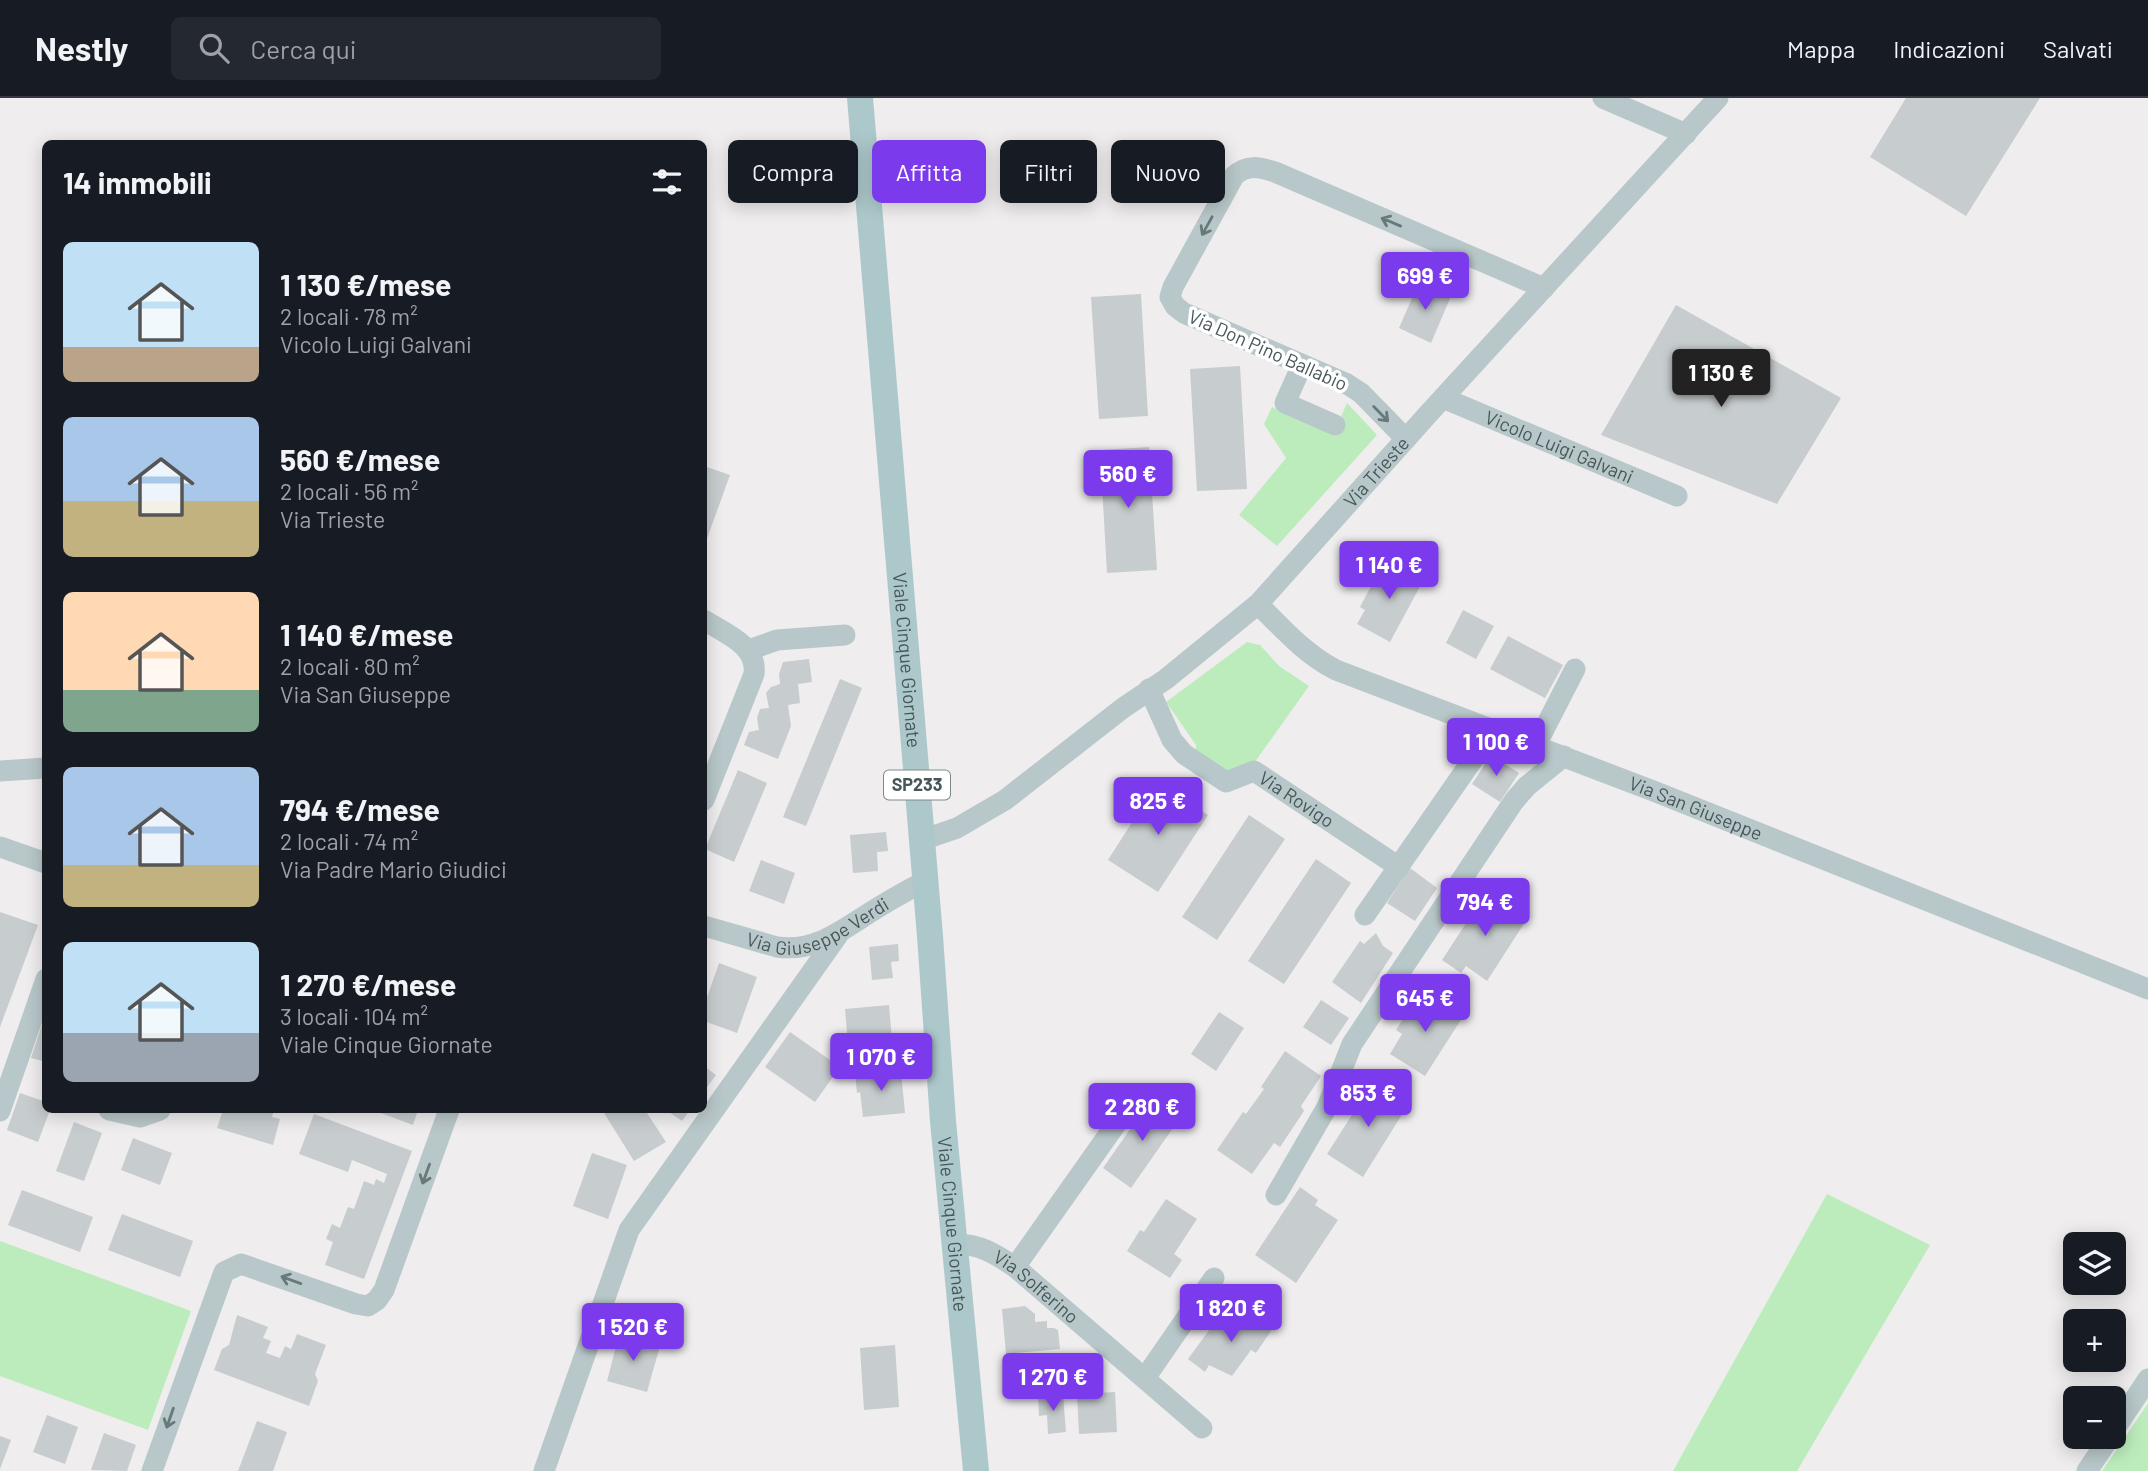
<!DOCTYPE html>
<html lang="it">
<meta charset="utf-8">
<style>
:root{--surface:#171b24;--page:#242831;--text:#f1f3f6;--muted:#9ea1a6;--line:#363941;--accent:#7c3aed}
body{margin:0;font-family:Barlow,sans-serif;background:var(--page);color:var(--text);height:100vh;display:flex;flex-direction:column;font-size:26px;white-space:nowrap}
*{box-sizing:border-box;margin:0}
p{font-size:23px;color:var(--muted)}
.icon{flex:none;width:38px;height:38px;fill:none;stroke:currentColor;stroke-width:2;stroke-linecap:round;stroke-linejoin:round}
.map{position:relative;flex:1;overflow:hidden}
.panel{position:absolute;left:42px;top:42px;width:665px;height:973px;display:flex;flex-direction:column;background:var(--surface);border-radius:10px;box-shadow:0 4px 18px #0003}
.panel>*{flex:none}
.guide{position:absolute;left:728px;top:42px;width:665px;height:63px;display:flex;gap:14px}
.buttons{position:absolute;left:2063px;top:1134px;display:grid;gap:14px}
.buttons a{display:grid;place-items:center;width:63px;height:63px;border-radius:10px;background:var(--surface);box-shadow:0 4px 18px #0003;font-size:35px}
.price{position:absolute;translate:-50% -60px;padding:0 16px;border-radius:7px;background:var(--accent);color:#fff;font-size:23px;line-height:46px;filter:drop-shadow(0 2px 4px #0008)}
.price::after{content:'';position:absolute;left:50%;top:42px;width:21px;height:16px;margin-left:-10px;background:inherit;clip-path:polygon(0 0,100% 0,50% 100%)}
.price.on{background:#222;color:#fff}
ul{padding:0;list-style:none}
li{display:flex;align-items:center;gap:21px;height:175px;padding:0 21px}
li span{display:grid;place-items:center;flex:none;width:196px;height:140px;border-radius:10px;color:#555}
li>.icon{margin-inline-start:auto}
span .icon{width:84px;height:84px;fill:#fffc;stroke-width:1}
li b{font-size:30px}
h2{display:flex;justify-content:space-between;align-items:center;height:84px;padding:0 21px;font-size:30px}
.chip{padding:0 24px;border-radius:10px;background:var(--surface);box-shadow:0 4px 18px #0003;font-size:24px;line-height:63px}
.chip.on{background:var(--accent);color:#fff}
header{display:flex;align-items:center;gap:42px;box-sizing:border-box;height:98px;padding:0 35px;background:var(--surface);border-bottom:2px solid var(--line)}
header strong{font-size:33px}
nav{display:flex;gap:38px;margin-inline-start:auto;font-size:24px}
.search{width:490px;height:63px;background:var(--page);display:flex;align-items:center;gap:18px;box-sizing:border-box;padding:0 24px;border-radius:10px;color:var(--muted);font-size:26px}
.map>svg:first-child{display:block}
</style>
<header>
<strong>Nestly</strong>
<div class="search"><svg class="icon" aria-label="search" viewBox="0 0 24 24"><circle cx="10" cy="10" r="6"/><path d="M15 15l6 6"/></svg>Cerca qui</div>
<nav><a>Mappa</a><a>Indicazioni</a><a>Salvati</a></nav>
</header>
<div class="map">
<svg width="2148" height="1373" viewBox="0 0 2148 1373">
<rect width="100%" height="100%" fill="#efedee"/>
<path fill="#bcecbc" d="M1347 305 1377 337 1277 448 1239 417 1286 360 1264 326 1272 309 1334 335Z
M1247 544 1260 547 1279 568 1309 588 1252 668 1227 678 1196 658V647L1166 604Z
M1827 1096 1930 1147 1797 1373H1673Z
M0 1143 191 1213 148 1332 0 1278Z
M2148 1305V1373H2102L2147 1307Z"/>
<path fill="#c7ccce" d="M1906 0H2040L1966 118 1870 59Z
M1419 184 1451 198 1431 245 1399 230Z
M1141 196 1148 318 1099 321 1091 199Z
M1676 207 1841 300 1777 406 1601 337Z
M1240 268 1247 391 1197 393 1190 271Z
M1149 349 1157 472 1107 475 1100 352Z
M704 368 730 377 704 449Z
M1391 463 1424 481 1390 544 1357 526 1365 512 1360 509 1378 475 1383 478Z
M1463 512 1494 528 1476 561 1446 545Z
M1508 538 1563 567 1545 600 1490 571Z
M809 561 812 584 798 586 800 605 788 607 791 628 778 661 744 647 749 634 759 632 757 620 760 611 769 610 766 595 771 589 780 586 779 576 783 564Z
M840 581 862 590 806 728 783 719Z
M1491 657 1519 675 1500 704 1472 686Z
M738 672 767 685 734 764 705 751Z
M1157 685 1208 717 1158 794 1108 762Z
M1249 717 1285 741 1217 842 1182 819Z
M886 734 888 753 877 754 878 773 853 775 850 737Z
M1316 761 1351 785 1284 886 1248 863Z
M761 762 795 775 784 806 749 793Z
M1410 770 1437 790 1415 823 1387 805Z
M1486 795 1527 821 1487 883 1466 868 1461 875 1442 862Z
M0 814 38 827 0 929Z
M1376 835 1383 848 1393 855 1361 905 1332 884 1360 843 1364 846Z
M898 846 899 863 891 864 893 880 872 882 869 849Z
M719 865 757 879 737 935 704 923V908Z
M1419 896 1441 910 1445 904 1464 917 1425 978 1390 956 1402 936 1396 932Z
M1321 902 1349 920 1331 947 1303 929Z
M889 907 892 942 848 947 845 911Z
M1219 914 1244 930 1216 973 1191 956Z
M43 923 46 924V964L31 960Z
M790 934 840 969 815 1004 765 969Z
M1285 953 1321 978 1301 1008 1304 1013 1280 1049 1274 1045 1252 1076 1217 1052 1243 1014 1246 1016 1264 991 1261 989Z
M704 968 716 977 704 993Z
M880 973 881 976 901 974 905 1015 863 1019 860 994 857 995 855 975Z
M1371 987 1389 998 1393 991 1411 1002 1363 1079 1327 1056Z
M20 995 46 1004V1012H50L38 1044 7 1032Z
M1152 1000 1180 1020 1131 1090 1103 1070Z
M223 1012H274L272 1019 280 1021 273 1047 217 1030Z
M373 1012H418L413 1027Z
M609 1012H645L666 1044 634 1063 604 1015Z
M666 1012H690L682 1023Z
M314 1016 412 1053 364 1181 325 1167 333 1144 326 1141 332 1126 340 1130 348 1109 354 1111 364 1083 374 1087 376 1081 384 1085 387 1076 352 1062 348 1074 299 1056Z
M74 1024 102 1035 84 1083 56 1073Z
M133 1040 172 1055 160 1087 121 1072Z
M592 1055 627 1067 608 1121 573 1108Z
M1300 1089 1318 1102 1315 1107 1338 1122 1296 1185 1255 1157Z
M22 1092 93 1119 80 1154 8 1127Z
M1166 1101 1197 1121 1174 1156 1182 1162 1170 1180 1127 1153 1140 1132 1144 1134Z
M122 1116 193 1143 180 1179 108 1152Z
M1025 1208 1035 1216V1224L1047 1223V1230H1054L1058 1232 1060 1251 1006 1256 1002 1211Z
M1248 1213 1275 1227 1256 1255 1251 1252 1232 1278 1209 1267 1205 1274 1188 1261 1215 1224 1233 1234Z
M237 1217 268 1229 263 1240 271 1243 266 1255 280 1260 285 1248 291 1251 297 1236 326 1247 315 1276 318 1283 309 1308 214 1272 222 1251 229 1247Z
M619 1237 660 1248 647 1294 607 1283Z
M895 1247 899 1309 864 1312 860 1250Z
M1115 1294 1117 1334 1079 1336 1077 1296Z
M1063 1297 1066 1334 1048 1336 1047 1317 1039 1318 1038 1299Z
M47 1317 78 1329 65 1366 33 1354Z
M257 1323 287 1334 273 1373H238Z
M104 1335 136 1347 127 1373 91 1372Z
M0 1338 11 1342 0 1371Z"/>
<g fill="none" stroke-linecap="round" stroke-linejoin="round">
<g stroke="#b8c7c9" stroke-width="21">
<path d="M1603 0 1686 36"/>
<path d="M1302 267 1285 305 1335 327"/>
<path id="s1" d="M1443 300 1677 398"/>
<path d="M1406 341 1361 295 1347 286 1184 215 1175 208 1170 199 1173 189 1234 78C1247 66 1259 69 1275 74L1544 190"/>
<path id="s2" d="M1258 506C1283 531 1305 556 1336 572L1656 694 2148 891"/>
<path d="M704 522C724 535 758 547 754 576L704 702"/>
<path d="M749 552 777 542 845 537"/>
<path id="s3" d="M1149 591 1172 642 1184 656 1226 684 1254 673 1399 769"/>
<path d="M1536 647 1575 571"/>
<path d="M0 673 46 670"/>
<path id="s4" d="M922 742 957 730 1005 702 1123 610 1166 581 1258 506 1430 314 1718 0"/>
<path d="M0 749 46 765"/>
<path d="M1365 817 1494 631"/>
<path id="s5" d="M704 828 777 849C811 854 835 837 863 819 883 806 904 794 925 783"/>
<path d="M109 1012 140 1019 160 1012"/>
<path d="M0 1013 46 881"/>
<path d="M1276 1097 1327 1009 1352 946 1514 703 1527 688 1564 658"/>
<path id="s6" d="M956 1146C980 1146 995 1156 1015 1169L1202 1330"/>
<path d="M1015 1169 1116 1026"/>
<path d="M1145 1280 1214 1180"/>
<path d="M2114 1332 2148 1281"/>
<path d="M152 1373 224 1174 241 1166 356 1206 368 1208 377 1202 384 1192 449 1012"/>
<path d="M544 1373 629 1132 838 837"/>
<path d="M2087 1373 2110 1339"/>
</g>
<path stroke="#adc8cb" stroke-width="26" id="s7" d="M860 0 930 838 943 1023 976 1373"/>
</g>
<defs><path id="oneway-shaft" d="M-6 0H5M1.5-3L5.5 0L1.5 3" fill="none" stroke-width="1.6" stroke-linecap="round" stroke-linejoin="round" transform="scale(1.75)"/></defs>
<g stroke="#68797b">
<use href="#oneway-shaft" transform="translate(1391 124) rotate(-157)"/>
<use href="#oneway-shaft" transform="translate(1207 128) rotate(119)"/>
<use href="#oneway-shaft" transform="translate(1381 316) rotate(46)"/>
<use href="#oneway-shaft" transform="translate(426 1076) rotate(110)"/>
<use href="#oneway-shaft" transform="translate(291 1182) rotate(-160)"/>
<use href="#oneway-shaft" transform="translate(170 1320) rotate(109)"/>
</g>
<g text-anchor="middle" stroke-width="7" stroke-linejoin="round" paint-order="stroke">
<rect fill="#fff" stroke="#7e898b" stroke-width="2" x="884" y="672.5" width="66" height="29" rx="5"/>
<g font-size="18" font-weight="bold" fill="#465759">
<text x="917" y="693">SP233</text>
</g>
<g font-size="19" fill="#465759" stroke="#fff">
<text transform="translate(1268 252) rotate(24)" y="7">Via Don Pino Ballabio</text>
<text dy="7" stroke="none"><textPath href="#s1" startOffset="126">Vicolo Luigi Galvani</textPath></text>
<text dy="7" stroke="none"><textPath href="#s4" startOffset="590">Via Trieste</textPath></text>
<text dy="7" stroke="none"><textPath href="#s7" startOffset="564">Viale Cinque Giornate</textPath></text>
<text dy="7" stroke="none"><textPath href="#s3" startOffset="206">Via Rovigo</textPath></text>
<text dy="7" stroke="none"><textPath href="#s2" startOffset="488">Via San Giuseppe</textPath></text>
<text dy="7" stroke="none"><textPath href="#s5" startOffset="121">Via Giuseppe Verdi</textPath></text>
<text dy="7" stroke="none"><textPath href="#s7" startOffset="1130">Viale Cinque Giornate</textPath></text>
<text dy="7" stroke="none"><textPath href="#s6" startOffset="93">Via Solferino</textPath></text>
</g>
</g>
</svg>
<div class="buttons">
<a><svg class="icon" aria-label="layers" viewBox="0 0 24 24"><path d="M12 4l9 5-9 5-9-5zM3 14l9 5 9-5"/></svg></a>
<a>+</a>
<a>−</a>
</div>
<b class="price" style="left:1425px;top:214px">699 €</b>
<b class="price on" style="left:1721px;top:311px">1 130 €</b>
<b class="price" style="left:1128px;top:412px">560 €</b>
<b class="price" style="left:1389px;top:503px">1 140 €</b>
<b class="price" style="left:1496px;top:680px">1 100 €</b>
<b class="price" style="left:1158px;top:739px">825 €</b>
<b class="price" style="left:1485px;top:840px">794 €</b>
<b class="price" style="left:1425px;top:936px">645 €</b>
<b class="price" style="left:881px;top:995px">1 070 €</b>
<b class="price" style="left:1368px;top:1031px">853 €</b>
<b class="price" style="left:1142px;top:1045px">2 280 €</b>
<b class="price" style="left:1231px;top:1246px">1 820 €</b>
<b class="price" style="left:633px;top:1265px">1 520 €</b>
<b class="price" style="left:1053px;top:1315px">1 270 €</b>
<div class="guide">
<a class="chip">Compra</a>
<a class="chip on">Affitta</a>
<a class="chip">Filtri</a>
<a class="chip">Nuovo</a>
</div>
<section class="panel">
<h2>14 immobili<svg class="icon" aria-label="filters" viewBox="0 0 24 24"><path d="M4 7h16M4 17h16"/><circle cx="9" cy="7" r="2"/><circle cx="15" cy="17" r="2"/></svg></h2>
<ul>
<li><span style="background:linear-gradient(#bfe0f5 75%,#b9a48a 0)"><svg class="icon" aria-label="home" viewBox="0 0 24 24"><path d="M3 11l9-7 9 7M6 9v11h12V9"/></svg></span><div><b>1 130 €/mese</b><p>2 locali · 78 m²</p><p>Vicolo Luigi Galvani</p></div></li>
<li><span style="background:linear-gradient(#a9c7e8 60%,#c2b280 0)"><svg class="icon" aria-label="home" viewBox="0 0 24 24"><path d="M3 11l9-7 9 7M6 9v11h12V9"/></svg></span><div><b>560 €/mese</b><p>2 locali · 56 m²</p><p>Via Trieste</p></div></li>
<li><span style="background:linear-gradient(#ffd9b3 70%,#7fa58c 0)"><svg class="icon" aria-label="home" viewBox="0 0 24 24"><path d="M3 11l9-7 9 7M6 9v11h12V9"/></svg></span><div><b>1 140 €/mese</b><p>2 locali · 80 m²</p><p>Via San Giuseppe</p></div></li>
<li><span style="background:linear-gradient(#a9c7e8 70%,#c2b280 0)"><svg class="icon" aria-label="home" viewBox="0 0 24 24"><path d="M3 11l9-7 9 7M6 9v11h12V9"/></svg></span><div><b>794 €/mese</b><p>2 locali · 74 m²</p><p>Via Padre Mario Giudici</p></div></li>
<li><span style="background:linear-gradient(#bfe0f5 65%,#9aa5b1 0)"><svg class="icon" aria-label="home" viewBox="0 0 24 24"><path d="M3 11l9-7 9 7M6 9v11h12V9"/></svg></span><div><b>1 270 €/mese</b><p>3 locali · 104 m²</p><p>Viale Cinque Giornate</p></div></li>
</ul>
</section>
</div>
